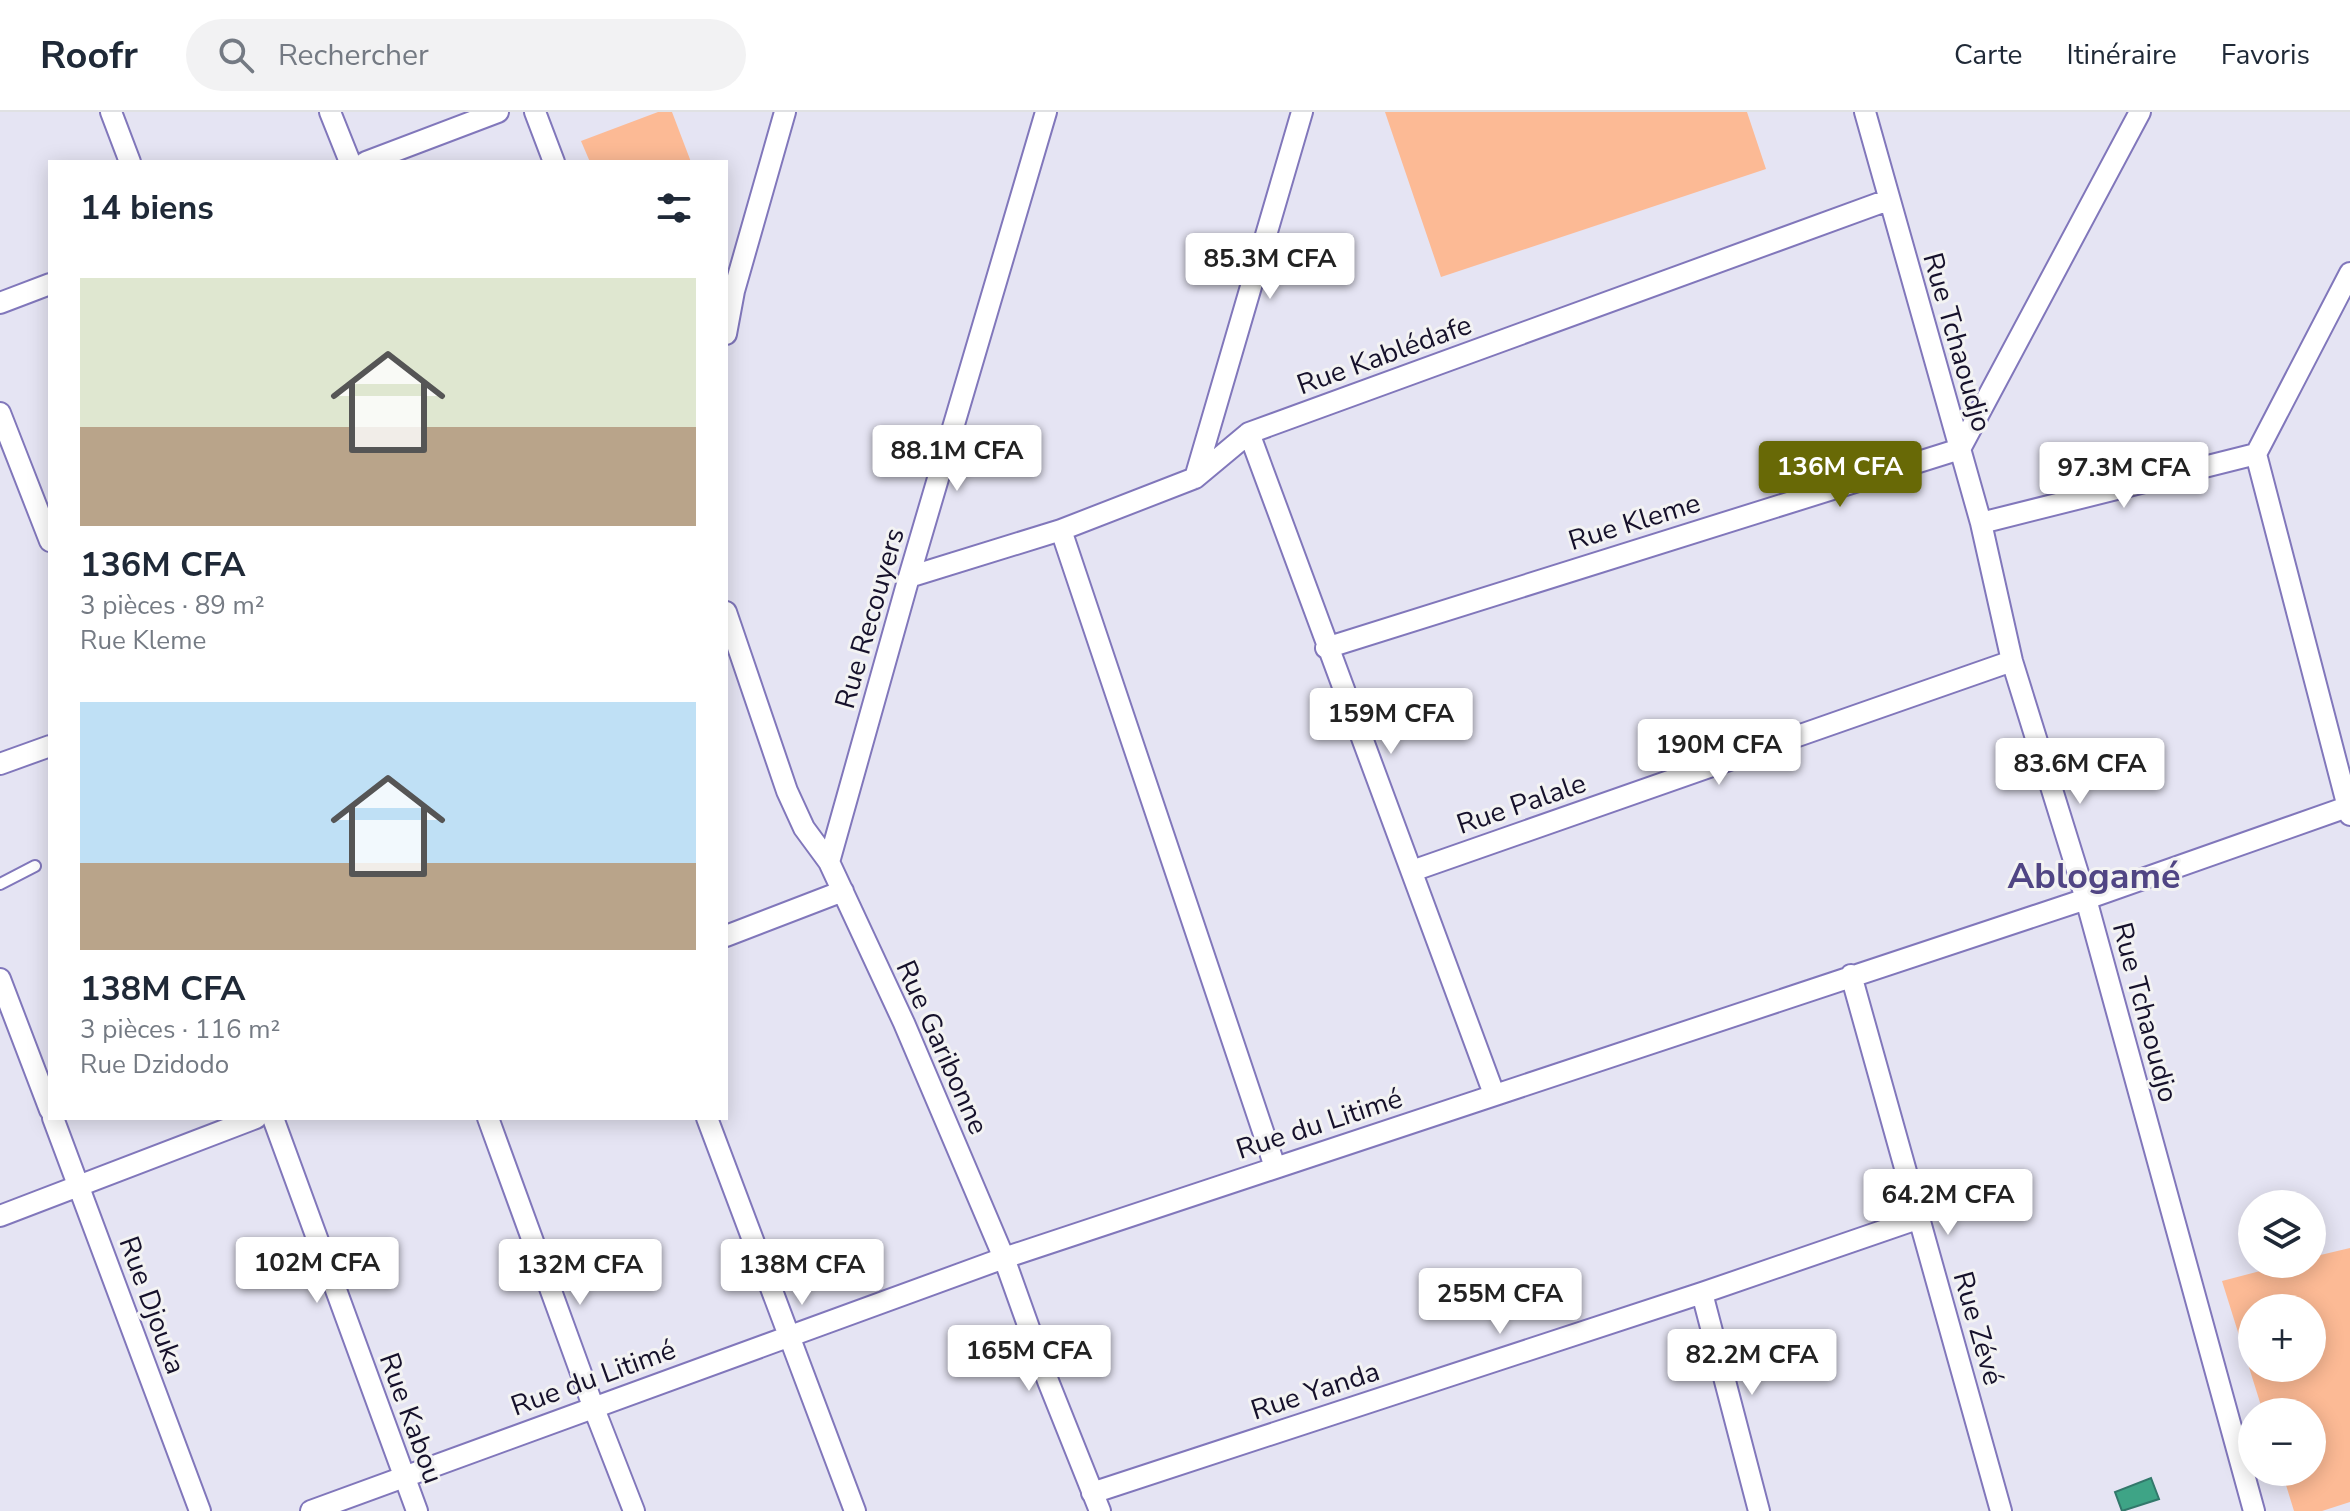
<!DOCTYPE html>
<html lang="fr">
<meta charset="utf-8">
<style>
:root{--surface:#fff;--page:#f2f2f3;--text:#1f2937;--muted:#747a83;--line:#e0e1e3;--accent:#686906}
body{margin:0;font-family:"Nunito Sans",sans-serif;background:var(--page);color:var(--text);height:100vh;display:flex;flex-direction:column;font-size:30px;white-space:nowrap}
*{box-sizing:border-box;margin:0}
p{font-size:26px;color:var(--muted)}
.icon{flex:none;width:44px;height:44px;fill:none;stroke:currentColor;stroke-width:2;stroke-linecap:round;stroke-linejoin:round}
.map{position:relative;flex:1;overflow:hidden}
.panel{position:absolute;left:48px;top:48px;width:680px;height:960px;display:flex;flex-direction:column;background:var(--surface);border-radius:0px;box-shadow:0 4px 20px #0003}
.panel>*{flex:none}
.controls{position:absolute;left:2238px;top:1078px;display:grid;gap:16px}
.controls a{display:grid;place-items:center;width:88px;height:88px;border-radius:50%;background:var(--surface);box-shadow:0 4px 20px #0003;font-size:40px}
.price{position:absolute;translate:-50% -68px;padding:0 18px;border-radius:8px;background:#fff;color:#222;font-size:26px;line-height:52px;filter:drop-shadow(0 2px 4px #0008)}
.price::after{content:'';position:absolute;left:50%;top:48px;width:24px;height:18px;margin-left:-12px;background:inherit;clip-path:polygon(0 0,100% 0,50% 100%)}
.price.current{background:var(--accent);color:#fff}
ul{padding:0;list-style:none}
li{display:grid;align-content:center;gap:16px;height:424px;padding:0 32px}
li span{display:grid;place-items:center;height:248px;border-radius:0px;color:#555}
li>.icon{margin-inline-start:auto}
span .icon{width:144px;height:144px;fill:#fffc;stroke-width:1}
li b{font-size:34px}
h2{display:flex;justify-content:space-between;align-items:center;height:96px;padding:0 32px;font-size:34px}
header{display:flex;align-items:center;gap:48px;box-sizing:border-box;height:112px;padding:0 40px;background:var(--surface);border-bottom:2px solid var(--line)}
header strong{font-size:38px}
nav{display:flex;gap:44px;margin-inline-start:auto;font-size:28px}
.search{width:560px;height:72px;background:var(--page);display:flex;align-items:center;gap:20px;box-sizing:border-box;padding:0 28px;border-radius:44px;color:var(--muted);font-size:30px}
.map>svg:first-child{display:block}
</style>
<header>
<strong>Roofr</strong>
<div class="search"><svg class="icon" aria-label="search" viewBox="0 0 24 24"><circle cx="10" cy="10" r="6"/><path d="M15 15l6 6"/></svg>Rechercher</div>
<nav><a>Carte</a><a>Itinéraire</a><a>Favoris</a></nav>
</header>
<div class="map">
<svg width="2350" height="1399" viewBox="0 0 2350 1399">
<rect width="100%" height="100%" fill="#e5e4f3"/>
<path fill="#fcba95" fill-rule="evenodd" d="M658 0H672L691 50H590L581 29Z
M1385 0H1747L1766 57 1441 165Z
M2350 1136V1390L2322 1399H2294L2282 1360H2312V1300H2263L2222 1169 2287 1152H2312V1145ZM2252 1196H2312V1256H2252Z"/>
<path fill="#3ea486" stroke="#32786b" stroke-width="2" d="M2151 1366 2159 1387 2122 1399 2115 1380Z"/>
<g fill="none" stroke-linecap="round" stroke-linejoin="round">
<defs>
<path id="lane" d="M0 772 35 754"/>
<path id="street" d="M111 0 130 50
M330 0 350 50
M535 0 554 50
M1865 0 1981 411 2012 549 2086 787 2254 1399
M366 50 498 0
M2350 161 2256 342 2350 703
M0 191 50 172
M726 222 734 179 785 0
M0 301 50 429
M1249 321 1494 982
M1195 366 1302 0
M1981 411 2256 342
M1061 418 1275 1055
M909 465 1061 418 1195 366 1249 321 1888 88
M726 500 787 679 804 716 829 750 904 911 1004 1146 1048 1269 1100 1399
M1326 536 1960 337 2140 0
M0 652 50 634
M829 750 909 465 1046 0
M1412 759 2012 549
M726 824 843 779
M1851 863 2001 1399
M0 867 50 998
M53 1006 200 1399
M273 1006 417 1399
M488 1006 593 1294 634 1399
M707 1006 855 1399
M0 1104 256 1006
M1702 1181 1759 1399
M1092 1381 1702 1181 1920 1106
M311 1399 1004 1146 2086 787 2350 694"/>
</defs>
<use href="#lane" stroke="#8177bb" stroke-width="14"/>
<use href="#street" stroke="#8177bb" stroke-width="24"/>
<use href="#lane" stroke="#fff" stroke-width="10"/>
<use href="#street" stroke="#fff" stroke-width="20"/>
</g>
<g text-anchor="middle" stroke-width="6" stroke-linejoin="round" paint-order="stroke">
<g font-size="28" fill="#16112b" stroke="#f3f3f3">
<text transform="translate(1958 230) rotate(74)" y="10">Rue Tchaoudjo</text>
<text transform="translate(1384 242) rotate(-20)" y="10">Rue Kablédafe</text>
<text transform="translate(1634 409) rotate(-17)" y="10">Rue Kleme</text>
<text transform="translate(869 506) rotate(-74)" y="10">Rue Recouyers</text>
<text transform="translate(1521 691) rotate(-19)" y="10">Rue Palale</text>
<text transform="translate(2146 900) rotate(75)" y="10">Rue Tchaoudjo</text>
<text transform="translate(943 935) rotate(66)" y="10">Rue Garibonne</text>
<text transform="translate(1319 1011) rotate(-18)" y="10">Rue du Litimé</text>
<text transform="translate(153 1193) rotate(70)" y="10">Rue Djouka</text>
<text transform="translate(1979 1216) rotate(74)" y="10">Rue Zévé</text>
<text transform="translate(593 1265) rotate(-20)" y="10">Rue du Litimé</text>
<text transform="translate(1315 1278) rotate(-18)" y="10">Rue Yanda</text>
<text transform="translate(412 1306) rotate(70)" y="10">Rue Kabou</text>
</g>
<g font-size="36" font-weight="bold" fill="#504584" stroke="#f3f3f3">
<text x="2094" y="776">Ablogamé</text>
</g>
</g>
</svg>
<div class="controls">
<a><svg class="icon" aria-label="layers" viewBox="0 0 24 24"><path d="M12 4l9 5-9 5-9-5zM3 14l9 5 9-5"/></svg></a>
<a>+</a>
<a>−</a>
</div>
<b class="price" style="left:1270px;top:189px">85.3M CFA</b>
<b class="price" style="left:957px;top:381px">88.1M CFA</b>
<b class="price current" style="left:1840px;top:397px">136M CFA</b>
<b class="price" style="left:2124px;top:398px">97.3M CFA</b>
<b class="price" style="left:1391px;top:644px">159M CFA</b>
<b class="price" style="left:1719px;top:675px">190M CFA</b>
<b class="price" style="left:2080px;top:694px">83.6M CFA</b>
<b class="price" style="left:1948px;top:1125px">64.2M CFA</b>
<b class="price" style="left:317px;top:1193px">102M CFA</b>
<b class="price" style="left:580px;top:1195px">132M CFA</b>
<b class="price" style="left:802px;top:1195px">138M CFA</b>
<b class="price" style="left:1500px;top:1224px">255M CFA</b>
<b class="price" style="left:1029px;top:1281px">165M CFA</b>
<b class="price" style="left:1752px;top:1285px">82.2M CFA</b>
<section class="panel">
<h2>14 biens<svg class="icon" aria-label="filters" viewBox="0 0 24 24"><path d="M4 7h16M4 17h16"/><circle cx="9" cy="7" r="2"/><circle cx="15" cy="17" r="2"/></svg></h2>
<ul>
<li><span style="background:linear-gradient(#dfe7d0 60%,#b9a48a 0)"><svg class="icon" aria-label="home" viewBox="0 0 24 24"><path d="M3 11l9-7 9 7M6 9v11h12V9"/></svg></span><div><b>136M CFA</b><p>3 pièces · 89 m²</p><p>Rue Kleme</p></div></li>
<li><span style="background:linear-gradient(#bfe0f5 65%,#b9a48a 0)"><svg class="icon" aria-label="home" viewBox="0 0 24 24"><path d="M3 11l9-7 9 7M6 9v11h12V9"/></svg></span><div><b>138M CFA</b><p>3 pièces · 116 m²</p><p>Rue Dzidodo</p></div></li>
</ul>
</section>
</div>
